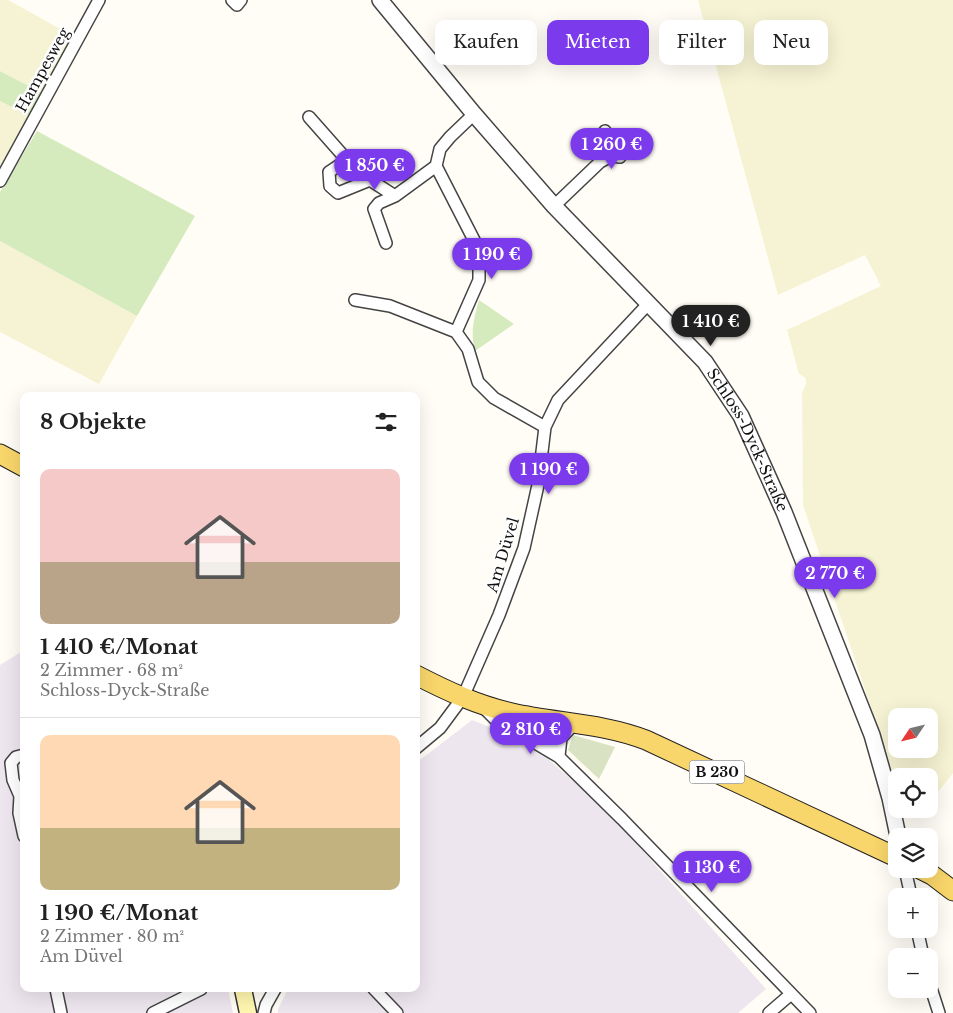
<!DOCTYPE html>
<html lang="de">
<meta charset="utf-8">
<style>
:root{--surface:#fff;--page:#f6f6f6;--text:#222;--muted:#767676;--line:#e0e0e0;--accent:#7c3aed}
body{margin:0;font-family:"Libre Baskerville",serif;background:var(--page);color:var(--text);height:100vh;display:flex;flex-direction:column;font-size:19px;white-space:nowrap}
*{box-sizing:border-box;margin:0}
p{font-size:16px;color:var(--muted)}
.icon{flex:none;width:28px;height:28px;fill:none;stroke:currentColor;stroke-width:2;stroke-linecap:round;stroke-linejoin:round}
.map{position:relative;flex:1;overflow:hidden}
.side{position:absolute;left:20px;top:392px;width:400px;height:600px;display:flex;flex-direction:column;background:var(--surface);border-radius:10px;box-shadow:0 5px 20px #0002}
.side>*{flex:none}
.hud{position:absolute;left:435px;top:20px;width:442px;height:45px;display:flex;gap:10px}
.needle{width:32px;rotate:235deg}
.fabs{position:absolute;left:888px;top:708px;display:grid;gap:10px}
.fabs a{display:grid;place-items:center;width:50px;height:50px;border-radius:10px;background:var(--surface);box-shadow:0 5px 20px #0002;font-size:25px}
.price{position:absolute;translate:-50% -42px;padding:0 11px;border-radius:18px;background:var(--accent);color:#fff;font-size:16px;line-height:32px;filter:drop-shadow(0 1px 2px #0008)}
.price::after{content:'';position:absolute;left:50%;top:30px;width:15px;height:11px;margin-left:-8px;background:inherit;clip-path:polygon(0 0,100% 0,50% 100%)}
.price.on{background:#222;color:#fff}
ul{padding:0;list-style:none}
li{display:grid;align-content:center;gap:10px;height:265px;padding:0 20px}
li+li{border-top:1px solid var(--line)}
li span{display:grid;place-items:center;height:155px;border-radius:10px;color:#555}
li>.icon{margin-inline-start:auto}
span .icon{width:90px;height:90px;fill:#fffc;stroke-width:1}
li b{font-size:21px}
h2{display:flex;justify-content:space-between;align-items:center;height:60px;padding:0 20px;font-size:21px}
.pill{padding:0 18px;border-radius:10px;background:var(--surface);box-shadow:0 5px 20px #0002;font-size:18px;line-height:45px}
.pill.on{background:var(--accent);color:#fff}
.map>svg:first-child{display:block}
</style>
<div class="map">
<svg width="953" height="1013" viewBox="0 0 953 1013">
<rect width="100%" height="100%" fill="#fffdf5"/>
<path fill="#eee6ef" d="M24 650V989H228L233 1013H0V665Z
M472 720 530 743 607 811 766 989 738 1013H278V1009L288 989H416V763Z"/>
<path fill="#f6f3d4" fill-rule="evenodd" d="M0 0H8L73 36 42 93 0 71Z
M698 0H953V773L934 797 929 799V776H896V782L803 505 802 393 806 384V378L799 374 787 330 881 286 865 255 778 295ZM929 716V749H896V716Z
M0 101 29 116 0 170Z
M0 241 137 316 99 384 0 332Z"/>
<path fill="#d5ebbd" d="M0 71 42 93 29 116 0 101Z
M37 131 195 216 137 316 0 241V192Z
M479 300 514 324 475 351C470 333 474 317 479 300Z"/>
<path fill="#d9e3c4" d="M573 735 615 747 599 779 568 750Z"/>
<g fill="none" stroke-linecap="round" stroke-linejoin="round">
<defs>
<path id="minor" d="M232 0 237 5 241 0
M474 114 450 137 440 149 436 166 476 244 479 262V280L456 332 468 349 478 382 494 398 545 427
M309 117 347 160 370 180 395 196
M347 160 329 172 330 186 338 193 370 180
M0 181 99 0
M554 206 600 162 611 156 620 157 617 146 605 131
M386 243 374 209 379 203 395 196 436 166
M355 300 390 306 456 332
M484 708 495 719 559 757 622 819 810 1013
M540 718 558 756
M416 748 440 728 463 697 499 615 524 548 538 485 545 427 558 400 649 303
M24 755 16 757 11 763 13 780 20 796 19 813 24 836
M559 756 561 738 575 723
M905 869 911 896
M917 929 923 956
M929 982 939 1013
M56 989 61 1013
M374 989 397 1013
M153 1013 201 989
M264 1013 266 1005 275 989
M769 1013 791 994"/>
<g id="tertiary">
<path id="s1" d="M380 0 474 114 554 206 705 362 741 416 784 512 872 735 890 798 898 836"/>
</g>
<path id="secondary" d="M243 989 248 1013"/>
<path id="primary" d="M0 454 24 467
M416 675C447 691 477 705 512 713 556 723 602 723 646 740L896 857
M920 869 932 875 953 891"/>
</defs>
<use href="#minor" stroke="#444" stroke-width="14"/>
<use href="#tertiary" stroke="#444" stroke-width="18"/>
<use href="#secondary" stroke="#333" stroke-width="19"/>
<use href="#primary" stroke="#222" stroke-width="21"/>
<use href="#minor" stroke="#fff" stroke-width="11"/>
<use href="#tertiary" stroke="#fff" stroke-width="15"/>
<use href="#secondary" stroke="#fff6b0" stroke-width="16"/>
<use href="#primary" stroke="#f9d66b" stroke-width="19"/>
</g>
<g text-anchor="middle" stroke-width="5" stroke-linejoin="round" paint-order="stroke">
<rect fill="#fff" stroke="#585858" stroke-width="1" x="689.5" y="760.5" width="55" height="23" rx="4"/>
<g font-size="14" font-weight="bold" fill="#111">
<text x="717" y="777">B 230</text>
</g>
<g font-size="15" fill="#111" stroke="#fff">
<text transform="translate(43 70) rotate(-61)" y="5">Hampesweg</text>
<text dy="5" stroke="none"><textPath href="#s1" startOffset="576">Schloss-Dyck-Straße</textPath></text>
<text transform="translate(503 555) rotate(-73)" y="5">Am Düvel</text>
</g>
</g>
</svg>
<div class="fabs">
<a><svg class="needle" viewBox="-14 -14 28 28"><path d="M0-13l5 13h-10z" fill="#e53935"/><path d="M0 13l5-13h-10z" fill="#767676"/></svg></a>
<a><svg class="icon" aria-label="locate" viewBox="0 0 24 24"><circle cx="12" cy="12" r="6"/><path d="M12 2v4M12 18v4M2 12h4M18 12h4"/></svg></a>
<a><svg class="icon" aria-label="layers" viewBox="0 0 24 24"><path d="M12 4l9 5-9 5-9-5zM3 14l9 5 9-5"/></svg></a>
<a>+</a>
<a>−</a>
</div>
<b class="price" style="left:612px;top:170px">1 260 €</b>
<b class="price" style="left:375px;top:191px">1 850 €</b>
<b class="price" style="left:492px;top:280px">1 190 €</b>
<b class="price on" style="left:711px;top:347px">1 410 €</b>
<b class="price" style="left:549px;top:495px">1 190 €</b>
<b class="price" style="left:835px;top:599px">2 770 €</b>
<b class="price" style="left:531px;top:755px">2 810 €</b>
<b class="price" style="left:712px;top:893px">1 130 €</b>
<div class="hud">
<a class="pill">Kaufen</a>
<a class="pill on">Mieten</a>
<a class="pill">Filter</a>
<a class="pill">Neu</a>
</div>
<section class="side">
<h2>8 Objekte<svg class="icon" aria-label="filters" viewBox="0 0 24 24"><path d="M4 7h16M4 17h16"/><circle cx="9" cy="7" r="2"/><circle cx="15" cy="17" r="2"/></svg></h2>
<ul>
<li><span style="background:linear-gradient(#f6c9c9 60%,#b9a48a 0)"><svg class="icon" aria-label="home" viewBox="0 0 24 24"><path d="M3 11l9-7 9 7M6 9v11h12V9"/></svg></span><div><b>1 410 €/Monat</b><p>2 Zimmer · 68 m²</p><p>Schloss-Dyck-Straße</p></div></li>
<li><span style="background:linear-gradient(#ffd9b3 60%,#c2b280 0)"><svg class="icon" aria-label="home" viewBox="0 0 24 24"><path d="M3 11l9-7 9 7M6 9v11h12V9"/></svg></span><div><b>1 190 €/Monat</b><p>2 Zimmer · 80 m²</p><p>Am Düvel</p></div></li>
</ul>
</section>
</div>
